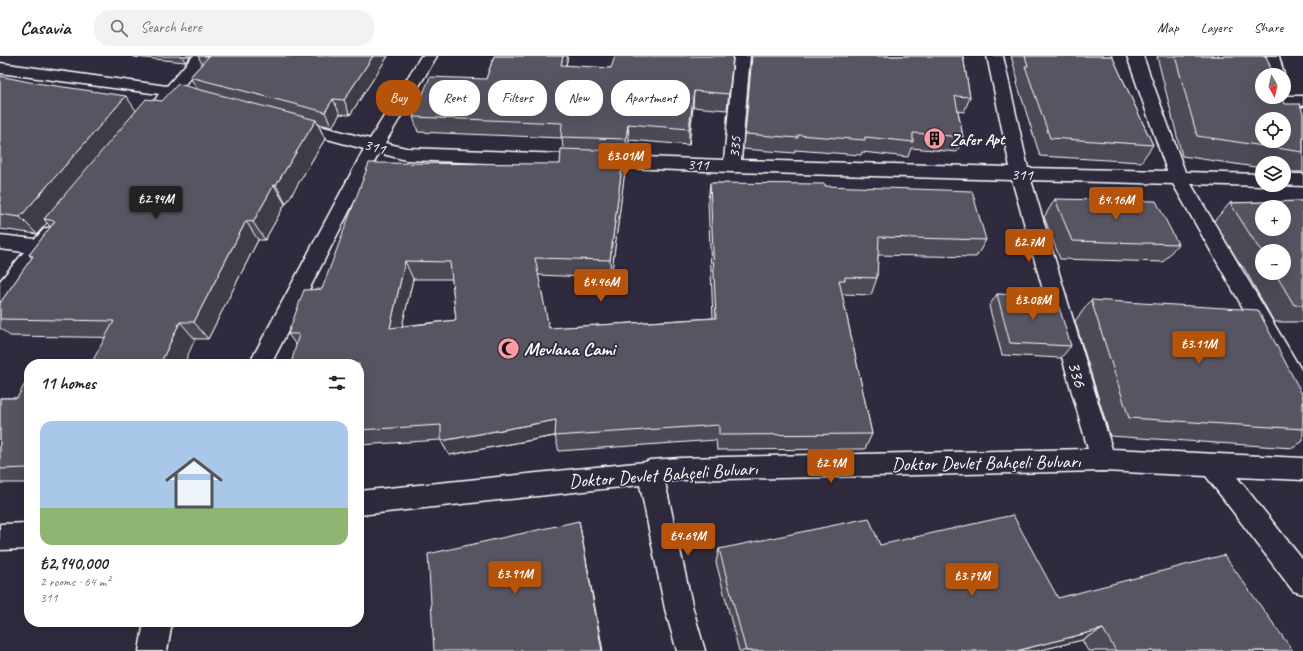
<!DOCTYPE html>
<meta charset="utf-8">
<style>
:root{--surface:#fff;--page:#f2f2f2;--text:#222;--muted:#767676;--line:#e0e0e0;--accent:#b45309}
body{margin:0;font-family:Caveat,sans-serif;background:var(--page);color:var(--text);height:100vh;display:flex;flex-direction:column;font-size:15px;white-space:nowrap}
*{box-sizing:border-box;margin:0}
p{font-size:13px;color:var(--muted)}
.icon{flex:none;width:22px;height:22px;fill:none;stroke:currentColor;stroke-width:2;stroke-linecap:round;stroke-linejoin:round}
.map{position:relative;flex:1;overflow:hidden}
.panel{position:absolute;left:24px;top:303px;width:340px;height:268px;display:flex;flex-direction:column;background:var(--surface);border-radius:16px;box-shadow:0 4px 16px #0002}
.panel>*{flex:none}
.hud{position:absolute;left:376px;top:24px;width:380px;height:36px;display:flex;gap:8px}
.needle{width:26px;rotate:172deg}
.fabs{position:absolute;left:1255px;top:12px;display:grid;gap:8px}
.fabs a{display:grid;place-items:center;width:36px;height:36px;border-radius:50%;background:var(--surface);box-shadow:0 4px 16px #0002;font-size:20px}
.price{position:absolute;translate:-50% -34px;padding:0 9px;border-radius:4px;background:var(--accent);color:#fff;font-size:13px;line-height:26px;filter:drop-shadow(0 1px 2px #0008)}
.price::after{content:'';position:absolute;left:50%;top:24px;width:12px;height:9px;margin-left:-6px;background:inherit;clip-path:polygon(0 0,100% 0,50% 100%)}
.price.selected{background:#222;color:#fff}
ul{padding:0;list-style:none}
li{display:grid;align-content:center;gap:8px;height:212px;padding:0 16px}
li span{display:grid;place-items:center;height:124px;border-radius:12px;color:#555}
li>.icon{margin-inline-start:auto}
span .icon{width:72px;height:72px;fill:#fffc;stroke-width:1}
li b{font-size:17px}
h2{display:flex;justify-content:space-between;align-items:center;height:48px;padding:0 16px;font-size:17px}
.pill{padding:0 14px;border-radius:16px;background:var(--surface);box-shadow:0 4px 16px #0002;font-size:14px;line-height:36px}
.pill.selected{background:var(--accent);color:#fff}
header{display:flex;align-items:center;gap:24px;box-sizing:border-box;height:56px;padding:0 20px;background:var(--surface);border-bottom:1px solid var(--line)}
header strong{font-size:19px}
nav{display:flex;gap:22px;margin-inline-start:auto;font-size:14px}
.search{width:280px;height:36px;background:var(--page);display:flex;align-items:center;gap:10px;box-sizing:border-box;padding:0 14px;border-radius:16px;color:var(--muted);font-size:15px}
.map>svg:first-child{display:block}
</style>
<header>
<strong>Casavia</strong>
<div class="search"><svg class="icon" aria-label="search" viewBox="0 0 24 24"><circle cx="10" cy="10" r="6"/><path d="M15 15l6 6"/></svg>Search here</div>
<nav><a>Map</a><a>Layers</a><a>Share</a></nav>
</header>
<div class="map">
<svg width="1303" height="595" viewBox="0 0 1303 595">
<rect width="100%" height="100%" fill="#2f2a3d"/>
<filter id="ink" filterUnits="userSpaceOnUse"><feTurbulence type="fractalNoise" baseFrequency=".025" numOctaves="2"/><feDisplacementMap in="SourceGraphic" scale="8" xChannelSelector="R" yChannelSelector="G"/><feConvolveMatrix kernelMatrix="1 2 1 2 8 2 1 2 1" color-interpolation-filters="sRGB"/></filter>
<g filter="url(#ink)">
<g fill="none" stroke-linecap="round" stroke-linejoin="round">
<defs>
<path id="street" d="M193 0H209L181 33 206 39 208 43 206 47 200 48 174 41C169 48 166 50 157 48L155 44 159 38 0 17V7L167 30Z
M421 0H437L385 87 406 92 724 104 734 0H750L741 104 1010 111 987 0H1003L1028 112 1167 115 1127 0H1143L1185 116 1262 118V129H1266L1262 130 1191 128 1303 317V347L1295 344 1173 128 1031 124 1112 393 1303 402V424L1237 421 1303 504V538L1293 535 1206 420 1103 415 681 424 665 426 693 553 705 595H677L665 553 640 429 359 459V435L645 406 650 404 681 402 1088 393 1012 124 732 116 406 104 379 97 271 308H249L364 93 287 72 284 68 287 64 293 63 370 83Z
M1263 0H1279L1284 19H1268Z
M1284 40H1303V50L1275 49 1273 45 1275 41Z
M1284 118H1303V130L1280 129H1284Z
M51 171 58 173 61 178 58 183 7 245 0 247V225L24 196 0 193V179L35 183 44 173Z
M29 467V493L0 494V468Z
M144 566H172L167 595H139Z"/>
</defs>
<use href="#street" stroke="#fff" stroke-width="3"/>
<use href="#street" fill="#2f2a3d" fill-rule="evenodd"/>
</g>
<path fill="#4d4956" stroke="#fff" fill-rule="evenodd" d="M133 0H191L185 6 134 1Z
M198 0H388L350 59 340 58 332 71 318 68 325 83 286 148H285L265 184H258L208 283 10 280 0 272V247L32 202 29 199 51 171 47 167 37 178 0 173V20L136 55 197 33 190 21 202 8Z
M494 0H568L566 10 611 12 733 0 727 54 693 51 689 89 629 84 627 99H624L625 114 611 222 538 219 549 272 713 262 708 145 710 127 825 130 986 184 976 201 878 199 877 222 871 239 842 238 872 378 865 393 717 394 716 384 559 395 555 380 449 399 441 384 359 389V308L296 289 288 278 322 233 560 108 563 93 562 82 418 76 413 61 486 23ZM413 223H452L456 264 402 270Z
M751 0H963L970 41 964 56 958 55 963 81 957 96 911 92 908 101 862 96 861 99 795 94V97L743 93Z
M1011 0H1112L1153 89 1141 106 1040 100 1017 27 1018 24Z
M1157 0H1266L1285 48 1303 57V116H1292L1284 115V107H1262V112L1182 100Z
M1055 143 1178 188 1163 206 1060 203 1044 161Z
M1303 145V266H1274L1244 212 1240 208 1214 165 1230 147ZM1262 195 1284 217H1262Z
M997 238 1044 250 1071 290 1061 302 1002 299 989 250Z
M1091 244 1303 340V385L1293 392 1110 380 1075 265Z
M29 324V427H0V342H17Z
M880 489 1058 542 1293 595H1088L1082 584 1037 595H739L716 506 719 493Z"/>
<path fill="#3e3c46" stroke="#fff" d="M182 0H191L185 6Z
M373 0H388L350 59 344 44Z
M563 0H568L562 25 561 9Z
M694 35 693 51 689 89V73Z
M126 40 139 59 44 163 47 167 37 178 20 161Z
M333 43 340 58 332 71 325 56Z
M316 64 325 83 286 148 276 129Z
M628 68 629 84 627 99 626 83Z
M624 95 625 114 611 222 610 204Z
M274 129 285 148 265 184 253 166Z
M246 165 258 184 208 283 194 266Z
M405 205 413 223 398 288 390 272Z
M180 266 195 283 184 308H160Z
M556 364 559 379 449 399 441 385Z
M579 465 582 481 603 595H602Z
M1103 573 1082 584 1037 595H1016Z"/>
<path fill="#595564" stroke="#fff" fill-rule="evenodd" d="M205 0H373L344 44 333 43 325 56 190 21 209 0Z
M494 0H563L561 9 611 12 615 0H733L729 38 694 35 689 73 628 68 626 83 561 81 562 67 413 61 430 21 486 23Z
M752 0H963L970 41 955 40 963 81 913 77V86L865 81V84L798 79V82L745 78Z
M1025 0H1112L1153 89 1050 82 1025 10H1028Z
M1175 0H1266L1273 19H1262V41H1282L1285 48H1300L1303 57V96L1197 80ZM1262 63H1284V85H1262Z
M0 20 29 26 126 40 20 161 0 158Z
M178 28 316 64 276 129H274L253 166 246 165 194 266H180L160 308H91L114 265 0 263V247L33 200 29 199 55 165 44 163 146 43 162 45Z
M561 93 624 95 610 204 535 202 549 272 716 262 710 127 825 128V130L972 135 986 184 879 181 877 222 845 221V224H839L872 378 719 379V369L555 380 556 364 441 385V369L359 374V308H291L299 278H288L304 234 322 233 369 107 560 108ZM405 205 450 206 456 264 390 272Z
M1055 143 1156 145 1178 188 1072 185Z
M1303 145V249H1294L1275 217H1284V195H1262L1258 191 1230 147ZM1262 151H1284V173H1262Z
M997 238 1041 240 1044 250 1059 251 1071 290 1010 287Z
M1091 244 1258 254 1303 340V373L1129 362Z
M27 324H29V412L0 413V342H17Z
M1013 459 1058 542 1224 499 1293 595H1116L1103 573 1016 595H746L719 493 869 462 880 489Z
M579 465 602 595H434L428 498Z"/>
</g>
<defs>
<symbol id="building-disc" viewBox="-11 -11 22 22"><circle r="9.5" fill="#ff9aa2" stroke="#2f2a3d"/><path d="M-4-6H4V6H1V3H-1V6H-4ZM-2.5-4.3h1.7v1.8h-1.7ZM.8-4.3h1.7v1.8H.8ZM-2.5-1h1.7V.8h-1.7ZM.8-1h1.7V.8H.8Z" fill="#111"/></symbol>
<symbol id="mosque-disc" viewBox="-11 -11 22 22"><circle r="9.5" fill="#ff9aa2" stroke="#2f2a3d"/><path d="M3.5-4.9A6 6 0 1 0 3.5 4.9A5 5 0 1 1 3.5-4.9Z" fill="#111"/></symbol>
</defs>
<g fill-rule="evenodd">
<use href="#building-disc" x="922" y="70" width="25" height="25"/>
<use href="#mosque-disc" x="496" y="280" width="25" height="25"/>
</g>
<g text-anchor="middle" stroke-width="3.5" stroke-linejoin="round" paint-order="stroke">
<g font-size="16" font-weight="bold" fill="#fff" stroke="#2f2a3d" text-anchor="start">
<text x="950" y="89">Zafer Apt</text>
</g>
<g font-size="16" fill="#fff" stroke="#2f2a3d">
<text transform="translate(375 90) rotate(15)" y="6">311</text>
<text transform="translate(734 91) rotate(-85)" y="6">335</text>
<text transform="translate(698 108) rotate(2)" y="6">311</text>
<text transform="translate(1022 118) rotate(2)" y="6">311</text>
</g>
<g font-size="19" font-weight="bold" fill="#fff" stroke="#2f2a3d" text-anchor="start">
<text x="524" y="299">Mevlana Cami</text>
</g>
<g font-size="19" fill="#fff" stroke="#2f2a3d">
<text transform="translate(1078 318) rotate(74)" y="7">336</text>
<text transform="translate(986 406) rotate(-1)" y="7">Doktor Devlet Bahçeli Bulvarı</text>
<text transform="translate(663 418) rotate(-4)" y="7">Doktor Devlet Bahçeli Bulvarı</text>
</g>
</g>
</svg>
<div class="fabs">
<a><svg class="needle" viewBox="-14 -14 28 28"><path d="M0-13l5 13h-10z" fill="#e53935"/><path d="M0 13l5-13h-10z" fill="#767676"/></svg></a>
<a><svg class="icon" aria-label="locate" viewBox="0 0 24 24"><circle cx="12" cy="12" r="6"/><path d="M12 2v4M12 18v4M2 12h4M18 12h4"/></svg></a>
<a><svg class="icon" aria-label="layers" viewBox="0 0 24 24"><path d="M12 4l9 5-9 5-9-5zM3 14l9 5 9-5"/></svg></a>
<a>+</a>
<a>−</a>
</div>
<b class="price" style="left:625px;top:121px">₺3.01M</b>
<b class="price selected" style="left:156px;top:164px">₺2.94M</b>
<b class="price" style="left:1116px;top:165px">₺4.16M</b>
<b class="price" style="left:1029px;top:207px">₺2.7M</b>
<b class="price" style="left:601px;top:247px">₺4.46M</b>
<b class="price" style="left:1033px;top:265px">₺3.08M</b>
<b class="price" style="left:1199px;top:309px">₺3.11M</b>
<b class="price" style="left:831px;top:428px">₺2.9M</b>
<b class="price" style="left:688px;top:501px">₺4.69M</b>
<b class="price" style="left:515px;top:539px">₺3.91M</b>
<b class="price" style="left:972px;top:541px">₺3.79M</b>
<div class="hud">
<a class="pill selected">Buy</a>
<a class="pill">Rent</a>
<a class="pill">Filters</a>
<a class="pill">New</a>
<a class="pill">Apartment</a>
</div>
<section class="panel">
<h2>11 homes<svg class="icon" aria-label="filters" viewBox="0 0 24 24"><path d="M4 7h16M4 17h16"/><circle cx="9" cy="7" r="2"/><circle cx="15" cy="17" r="2"/></svg></h2>
<ul>
<li><span style="background:linear-gradient(#a9c7e8 70%,#8fb573 0)"><svg class="icon" aria-label="home" viewBox="0 0 24 24"><path d="M3 11l9-7 9 7M6 9v11h12V9"/></svg></span><div><b>₺2,940,000</b><p>2 rooms · 64 m²</p><p>311</p></div></li>
</ul>
</section>
</div>
